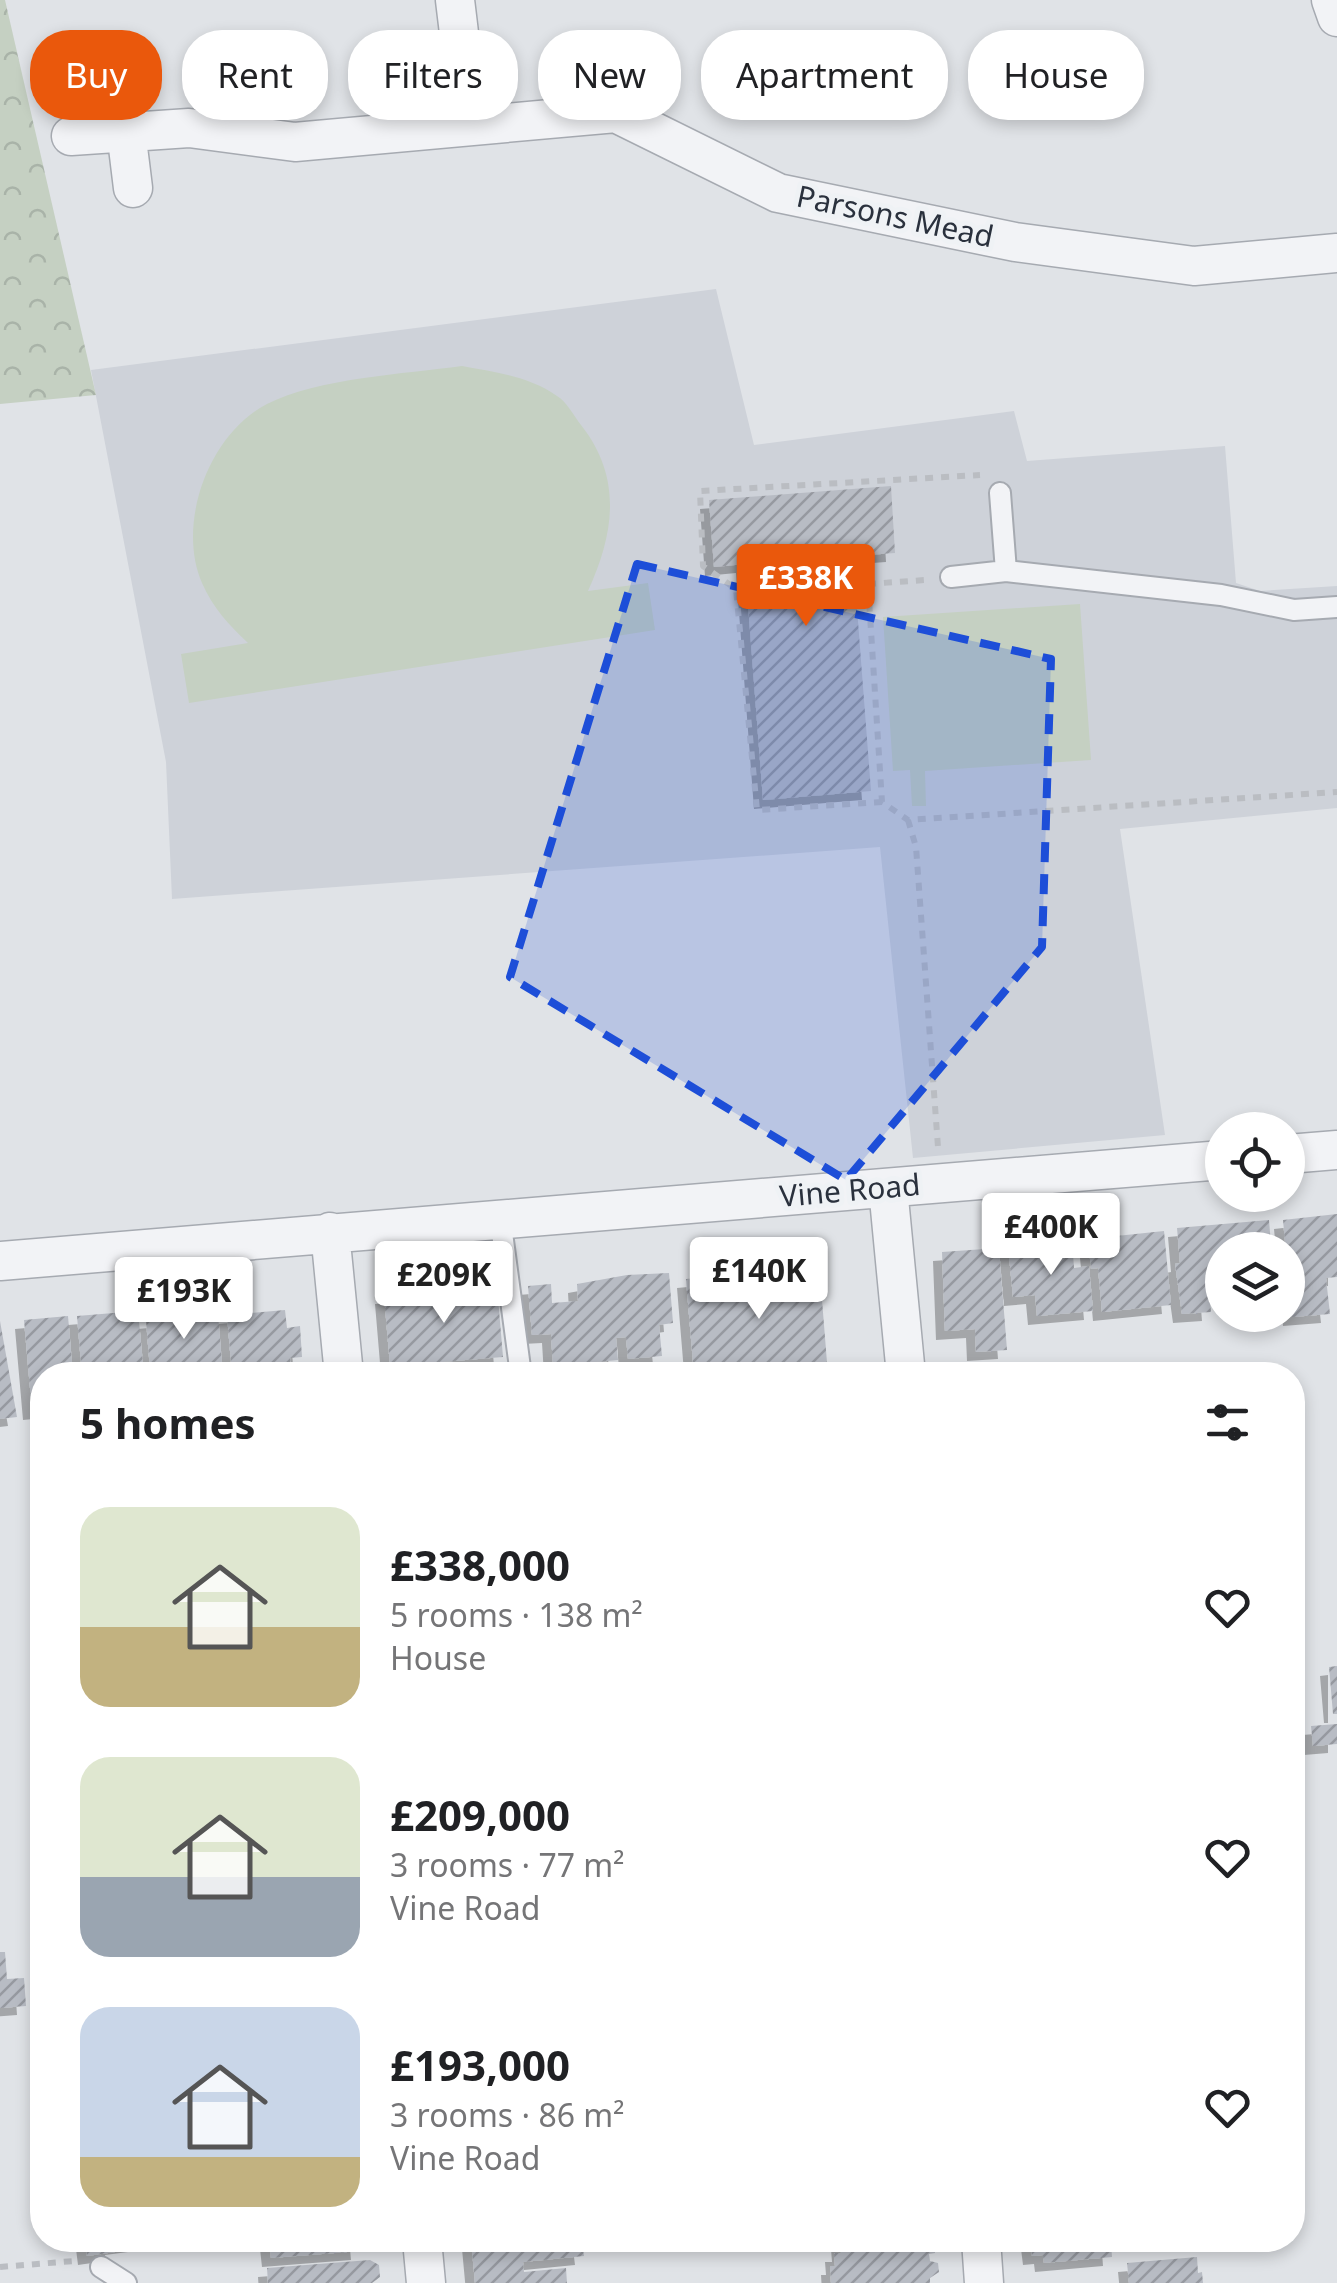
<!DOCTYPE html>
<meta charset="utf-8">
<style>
:root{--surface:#fff;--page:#f2f2f2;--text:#202124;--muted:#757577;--accent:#ea580c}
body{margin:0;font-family:"Noto Sans",sans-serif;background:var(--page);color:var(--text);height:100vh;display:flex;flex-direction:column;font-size:38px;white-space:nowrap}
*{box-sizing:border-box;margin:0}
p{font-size:32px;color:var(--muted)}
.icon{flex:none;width:55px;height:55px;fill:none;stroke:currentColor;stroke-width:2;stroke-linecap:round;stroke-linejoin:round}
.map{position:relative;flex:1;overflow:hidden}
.side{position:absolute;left:30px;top:1362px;width:1275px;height:890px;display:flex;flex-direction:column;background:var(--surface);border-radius:40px;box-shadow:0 5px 15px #0003}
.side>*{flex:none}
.banner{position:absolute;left:30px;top:30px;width:1278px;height:90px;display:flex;gap:20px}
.controls{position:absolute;left:1205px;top:1112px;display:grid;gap:20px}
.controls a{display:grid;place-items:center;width:100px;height:100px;border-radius:50%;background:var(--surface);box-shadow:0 5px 15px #0003;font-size:50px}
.price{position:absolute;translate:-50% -85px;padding:0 22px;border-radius:10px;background:#fff;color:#222;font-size:32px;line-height:65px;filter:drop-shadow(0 2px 5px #0008)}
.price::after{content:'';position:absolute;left:50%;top:60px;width:30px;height:22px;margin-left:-15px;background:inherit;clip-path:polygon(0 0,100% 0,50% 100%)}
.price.active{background:var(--accent);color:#fff}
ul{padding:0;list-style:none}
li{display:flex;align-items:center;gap:30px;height:250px;padding:0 50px}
li span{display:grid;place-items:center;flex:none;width:280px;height:200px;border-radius:30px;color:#555}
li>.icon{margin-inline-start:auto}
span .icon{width:120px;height:120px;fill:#fffc;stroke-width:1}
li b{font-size:42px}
h2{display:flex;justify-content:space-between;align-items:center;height:120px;padding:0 50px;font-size:42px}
.pill{padding:0 35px;border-radius:40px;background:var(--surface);box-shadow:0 5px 15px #0003;font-size:35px;line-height:90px}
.pill.active{background:var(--accent);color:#fff}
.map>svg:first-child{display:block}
</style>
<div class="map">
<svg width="1337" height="2283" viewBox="0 0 1337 2283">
<defs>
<pattern id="forest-crowns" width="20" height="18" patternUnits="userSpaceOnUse" patternTransform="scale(2.5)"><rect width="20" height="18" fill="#c5d0c2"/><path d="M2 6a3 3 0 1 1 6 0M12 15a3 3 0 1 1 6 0" fill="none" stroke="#a9b3a8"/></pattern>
<pattern id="building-hatch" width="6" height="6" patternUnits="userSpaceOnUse" patternTransform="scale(2.5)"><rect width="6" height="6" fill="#b8bcc4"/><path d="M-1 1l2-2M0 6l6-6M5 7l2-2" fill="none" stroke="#9699a0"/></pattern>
<filter id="shadow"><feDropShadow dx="-9" dy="9" stdDeviation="0" flood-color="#0004"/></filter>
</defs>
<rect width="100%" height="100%" fill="#e0e3e7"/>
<path fill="#ced2d9" d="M716 289 754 445 1014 411 1027 461 1225 446 1236 583 1260 591 1337 586V808L1120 829 1165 1135 913 1158 880 847 172 899 166 762 91 370Z"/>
<path fill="url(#forest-crowns)" d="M0 0H5L96 395 0 404Z"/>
<path fill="#c5d0c2" d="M462 366C494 372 529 376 557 396 567 402 574 416 581 425 623 478 614 534 588 591L648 583 655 630 189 703 181 654 248 643C229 625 213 608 202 583 176 523 209 434 267 404 318 378 405 374 462 366Z
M1080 604 1091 760 925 771 926 806H912L910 770 893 771 883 617Z"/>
<path fill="url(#building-hatch)" filter="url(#shadow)" d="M891 486 895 553 853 556 871 791 763 800 745 564 714 567 709 500Z
M1337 1214V1277L1326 1278 1330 1314 1292 1317 1283 1220Z
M1269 1220 1271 1245 1276 1244 1277 1250H1222V1286L1209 1287 1211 1312 1182 1314 1175 1264 1180 1263 1177 1228Z
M1164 1231 1171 1305 1102 1312 1098 1268 1091 1269 1088 1239Z
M1072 1240 1074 1268 1089 1266 1093 1311 1037 1316 1035 1295 1013 1297 1008 1246Z
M999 1248 1007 1350 976 1352 975 1329 945 1331 942 1252Z
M819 1262 828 1375H694L686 1279 730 1275V1269Z
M669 1273 673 1323 659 1325 662 1356 628 1359 626 1337 616 1338 618 1360 553 1366 551 1334 532 1335 528 1286 551 1284 552 1303 578 1301 577 1284 627 1275Z
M497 1286 503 1357 390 1366 384 1295Z
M285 1310 287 1328 300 1326 302 1357 290 1358 292 1375H232L227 1315Z
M138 1311 144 1375H82L77 1316Z
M218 1314 222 1364 150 1370 146 1320Z
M68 1316 73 1375H42V1410L32 1411 24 1320Z
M0 1321 17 1417 0 1419Z
M1337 1666V1714H1333L1329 1667Z
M1337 1724V1744L1313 1746 1311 1726Z
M0 1952H5L7 1979 24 1978 26 2006 0 2008Z
M85 2240H136L137 2243 114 2246 115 2252 87 2256Z
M269 2240H359L360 2251 271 2258Z
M471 2240H582L584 2256 523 2262 524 2272 566 2268 567 2283H475Z
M840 2240H934L935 2253 929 2254 930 2261 938 2263 939 2272 930 2278V2283H831L830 2266H835L834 2253H841Z
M1030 2240H1119V2243H1111L1112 2257 1044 2263 1043 2255 1032 2256Z
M1197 2257 1198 2273 1202 2272 1203 2283H1129L1127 2263Z
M370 2260 379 2265 380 2277 372 2283H268L267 2268Z"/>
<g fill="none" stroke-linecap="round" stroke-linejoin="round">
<defs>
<path id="lane" d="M1000 493 1006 571
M951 577 1006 571 1221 595 1294 610 1337 607
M500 1218 521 1375
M101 2267 126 2283"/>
<path id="street" d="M455 0 470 124
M1331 0 1337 17
M126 131 133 188
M71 136 189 128 295 142 616 113 778 193 1015 242 1194 266 1337 253
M1288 1154 1337 1150
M888 1188 906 1375
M330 1232 344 1375
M0 1261 1222 1160
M422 2240 426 2283
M981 2240 984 2283"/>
</defs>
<use href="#lane" stroke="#a6aab1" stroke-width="24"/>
<use href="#street" stroke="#a6aab1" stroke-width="41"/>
<path stroke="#babdc2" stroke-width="6" stroke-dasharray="8 8" stroke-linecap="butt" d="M868 584 925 580
M856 586 868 584 882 802 908 820 1337 792
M882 802 757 810 736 589 703 566 700 491 980 475
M908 820 916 847 938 1147
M0 2267 74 2261"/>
<use href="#lane" stroke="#f2f3f6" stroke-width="20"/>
<use href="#street" stroke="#f2f3f6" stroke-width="38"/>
</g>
<path fill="#1d4ed8" fill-opacity="0.2" stroke="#1d4ed8" stroke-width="8" stroke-dasharray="20 12" stroke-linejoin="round" d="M637 564 1051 659 1042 947 846 1180 510 977Z"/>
<g text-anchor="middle" stroke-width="10" stroke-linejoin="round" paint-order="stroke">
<g font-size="30" fill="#2a313d" stroke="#eff2f5">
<text transform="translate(895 217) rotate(12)" y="10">Parsons Mead</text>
<text transform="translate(850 1191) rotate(-5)" y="10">Vine Road</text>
</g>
</g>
</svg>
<div class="controls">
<a><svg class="icon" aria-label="locate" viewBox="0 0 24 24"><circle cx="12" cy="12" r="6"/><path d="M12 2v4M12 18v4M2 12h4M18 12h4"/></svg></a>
<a><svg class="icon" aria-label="layers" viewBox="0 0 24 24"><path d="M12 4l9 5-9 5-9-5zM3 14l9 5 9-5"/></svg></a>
</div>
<b class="price active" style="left:806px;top:629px">£338K</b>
<b class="price" style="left:1051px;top:1278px">£400K</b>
<b class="price" style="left:759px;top:1322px">£140K</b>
<b class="price" style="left:444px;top:1326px">£209K</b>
<b class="price" style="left:184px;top:1342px">£193K</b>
<div class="banner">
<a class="pill active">Buy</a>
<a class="pill">Rent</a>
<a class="pill">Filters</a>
<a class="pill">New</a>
<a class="pill">Apartment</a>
<a class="pill">House</a>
</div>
<section class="side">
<h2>5 homes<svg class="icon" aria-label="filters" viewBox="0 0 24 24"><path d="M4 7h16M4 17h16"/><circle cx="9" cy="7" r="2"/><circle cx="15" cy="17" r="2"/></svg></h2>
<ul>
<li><span style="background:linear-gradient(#dfe7d0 60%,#c2b280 0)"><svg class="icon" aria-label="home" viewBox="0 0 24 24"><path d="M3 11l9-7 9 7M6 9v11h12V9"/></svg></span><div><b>£338,000</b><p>5 rooms · 138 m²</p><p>House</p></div><svg class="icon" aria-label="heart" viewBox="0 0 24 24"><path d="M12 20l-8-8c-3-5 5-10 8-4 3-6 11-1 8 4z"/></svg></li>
<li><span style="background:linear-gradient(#dfe7d0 60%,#9aa5b1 0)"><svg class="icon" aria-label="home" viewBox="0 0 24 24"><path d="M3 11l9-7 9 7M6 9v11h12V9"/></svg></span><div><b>£209,000</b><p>3 rooms · 77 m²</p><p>Vine Road</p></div><svg class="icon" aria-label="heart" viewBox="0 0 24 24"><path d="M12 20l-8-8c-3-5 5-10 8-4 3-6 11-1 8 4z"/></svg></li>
<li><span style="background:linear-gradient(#c9d6e8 75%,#c2b280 0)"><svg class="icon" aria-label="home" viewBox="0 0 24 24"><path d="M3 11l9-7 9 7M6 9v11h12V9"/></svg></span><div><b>£193,000</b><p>3 rooms · 86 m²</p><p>Vine Road</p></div><svg class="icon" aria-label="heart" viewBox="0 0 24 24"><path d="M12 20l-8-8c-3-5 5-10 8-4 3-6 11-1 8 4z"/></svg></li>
</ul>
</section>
</div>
